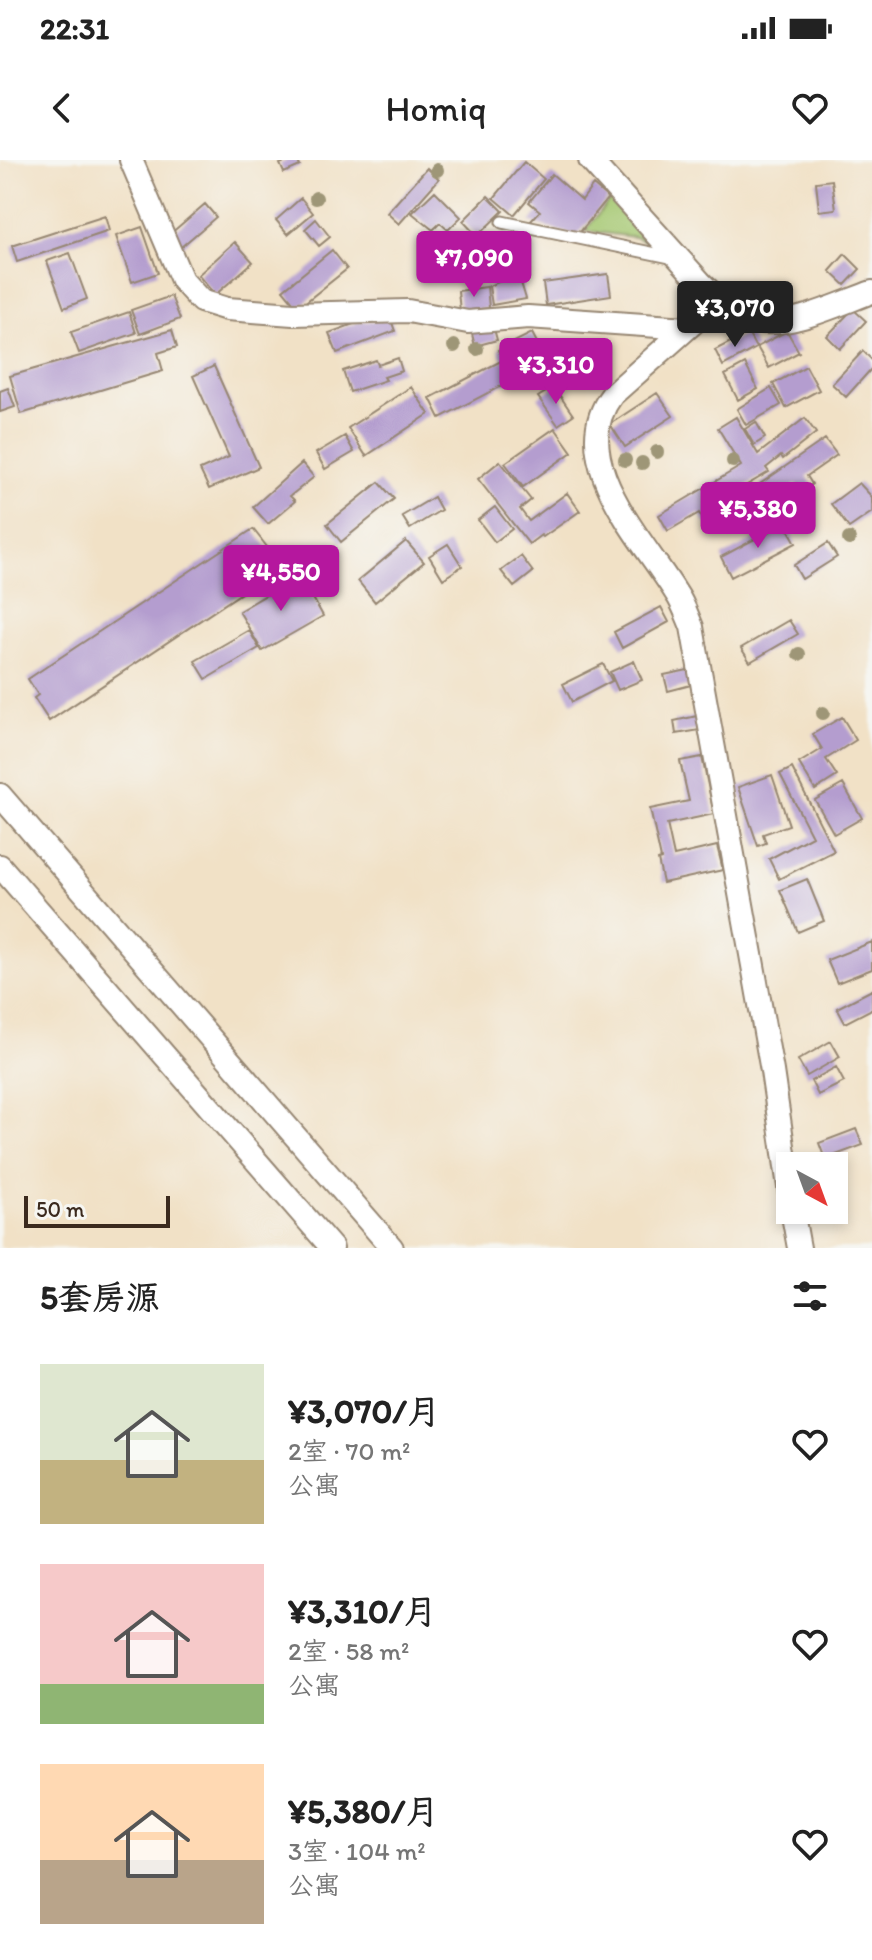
<!DOCTYPE html>
<html lang="zh">
<meta charset="utf-8">
<style>
:root{--surface:#fff;--page:#f2f2f2;--text:#222;--muted:#767676;--accent:#b5179e}
body{margin:0;font-family:Itim,"LXGW WenKai TC",sans-serif;background:var(--page);color:var(--text);height:100vh;display:flex;flex-direction:column;font-size:30px;white-space:nowrap}
*{box-sizing:border-box;margin:0}
p{font-size:26px;color:var(--muted)}
.icon{flex:none;width:44px;height:44px;fill:none;stroke:currentColor;stroke-width:2;stroke-linecap:round;stroke-linejoin:round}
.map{position:relative;height:1088px;overflow:hidden}
.side{display:flex;flex-direction:column;background:var(--surface);flex:1}
.side>*{flex:none}
.needle{width:52px;rotate:139deg}
.fabs{position:absolute;left:776px;top:992px;display:grid;gap:16px}
.fabs a{display:grid;place-items:center;width:72px;height:72px;border-radius:0px;background:var(--surface);box-shadow:0 4px 12px #0003;font-size:40px}
.scale{position:absolute;left:24px;bottom:20px;width:146px;box-sizing:border-box;padding-left:8px;border:4px solid #3b2a1e;border-top:0;font-size:22px;line-height:28px;white-space:nowrap;color:#3b2a1e;-webkit-text-stroke:6px #f6f6f2;paint-order:stroke}
.price{position:absolute;translate:-50% -68px;padding:0 18px;border-radius:8px;background:var(--accent);color:#fff;font-size:26px;line-height:52px;filter:drop-shadow(0 2px 4px #0008)}
.price::after{content:'';position:absolute;left:50%;top:48px;width:24px;height:18px;margin-left:-12px;background:inherit;clip-path:polygon(0 0,100% 0,50% 100%)}
.price.on{background:#222;color:#fff}
ul{padding:0;list-style:none}
li{display:flex;align-items:center;gap:24px;height:200px;padding:0 40px}
li span{display:grid;place-items:center;flex:none;width:224px;height:160px;border-radius:0px;color:#555}
li>.icon{margin-inline-start:auto}
span .icon{width:96px;height:96px;fill:#fffc;stroke-width:1}
li b{font-size:34px}
h2{display:flex;justify-content:space-between;align-items:center;height:96px;padding:0 40px;font-size:34px}
.status{display:flex;justify-content:space-between;align-items:center;height:56px;padding:0 40px;background:var(--surface);direction:ltr}
.status svg{height:22px;fill:currentColor}
header{display:flex;justify-content:space-between;align-items:center;height:104px;padding:0 40px;background:var(--surface);font-size:36px;font-weight:600}
.map>svg:first-child{display:block}
</style>
<div class="status"><b>22:31</b><svg viewBox="0 0 49 12"><path d="M0 12V9h3v3zM5 12V6h3v6zM10 12V3h3v9zM15 12V0h3v12zM26 1h20v11H26zM47 4h2v5h-2z"/></svg></div>
<header><svg class="icon" aria-label="back" viewBox="0 0 24 24"><path d="M15 5l-7 7 7 7"/></svg>Homiq<svg class="icon" aria-label="heart" viewBox="0 0 24 24"><path d="M12 20l-8-8c-3-5 5-10 8-4 3-6 11-1 8 4z"/></svg></header>
<div class="map">
<svg width="872" height="1088" viewBox="0 0 872 1088">
<rect width="100%" height="100%" fill="#f6f6f2"/>
<filter id="ink" filterUnits="userSpaceOnUse"><feTurbulence type="fractalNoise" baseFrequency=".0125" numOctaves="2"/><feDisplacementMap in="SourceGraphic" scale="16" xChannelSelector="R" yChannelSelector="G"/><feConvolveMatrix kernelMatrix="1 2 1 2 8 2 1 2 1" color-interpolation-filters="sRGB"/></filter>
<filter id="wash" filterUnits="userSpaceOnUse"><feTurbulence type="fractalNoise" baseFrequency=".006" numOctaves="4" result="noise"/><feDisplacementMap in="SourceGraphic" scale="32" xChannelSelector="R" yChannelSelector="G"/><feGaussianBlur stdDeviation="1.8" result="paint"/><feColorMatrix in="noise" values="0 0 0 0 0 0 0 0 0 0 0 0 0 0 0 0 0 1.4 0 .05"/><feComposite in="paint" operator="in"/></filter>
<g filter="url(#wash)">
<rect width="100%" height="100%" fill="#f1e1c6"/>
<path fill="#a4c770" stroke="#707847" stroke-width="2" d="M610 39 646 82 635 77 585 71Z"/>
<g id="blocks">
<path fill="#b49dcf" d="M289 0H297L300 6 284 13 280 4Z
M524 2 544 19 514 55 494 38Z
M427 8 439 19 399 64 387 53Z
M552 14 582 40 593 25 608 38 577 76 530 62 540 51 529 42Z
M832 20 836 49 819 51 816 22Z
M435 31 461 57 448 70 440 63 433 70 412 53Z
M488 36 503 51 477 76 463 61Z
M301 38 313 53 288 74 276 60Z
M205 44 216 57 181 87 170 74Z
M105 56 109 71 17 102 12 86Z
M316 59 330 77 319 86 305 69Z
M142 67 158 113 132 122 116 76Z
M508 75 510 99 478 101 477 78Z
M512 75 526 77V91H513Z
M235 82 253 102 215 135 198 115Z
M332 90 347 109 298 148 283 130Z
M70 93 87 139 64 148 47 101Z
M845 94 860 109 845 125 830 111Z
M518 113 526 139 492 145 489 126Z
M608 114 611 135 546 145 543 123Z
M487 127 489 148 460 151 458 131Z
M171 136 180 159 140 174 131 150Z
M853 149 866 161 840 189 827 176Z
M129 152 136 173 79 193 71 172Z
M391 160 395 171 337 193 329 173 359 162Z
M493 165 497 180 475 186 471 170Z
M172 170 177 187 158 193 163 211 21 254 10 216Z
M787 171 799 192 769 208 757 187Z
M532 173 547 202 440 258 430 238 503 200 498 190Z
M748 173 756 188 723 206 715 190Z
M863 191 872 200V208L846 237 832 224Z
M398 198 402 211 384 217 386 220 350 232 343 211 376 200 378 205Z
M745 204 758 229 738 240 725 215Z
M214 206 259 307 209 329 200 310 229 297 193 216Z
M806 206 819 230 786 248 773 224Z
M411 227 429 254 366 296 348 268Z
M554 227 573 255 558 265 538 237Z
M8 228 15 247 0 252V231Z
M771 228 781 245 746 265 737 249Z
M657 233 673 256 625 287 610 264Z
M736 257 758 294 805 258 816 273 783 299 781 296 766 308 769 312 718 342 725 353 706 364 699 353 668 371 659 355 741 306 718 268Z
M756 262 765 278 754 285 745 269Z
M555 268 572 292 523 327 505 303Z
M345 276 354 292 325 309 316 293Z
M825 279 837 295 807 316 812 324 802 332 796 324 782 334 788 342 778 349 760 324Z
M500 301 531 340 520 349 529 361 567 333 580 351 543 377 541 375 529 384 478 319Z
M302 303 314 317 290 336 295 341 268 364 253 347Z
M379 322 394 339 341 382 327 364Z
M859 323 872 337V352L849 368 831 344Z
M434 337 441 350 410 369 402 356Z
M495 347 512 369 495 382 478 360Z
M785 363 796 383 731 417 721 397Z
M253 369 282 406 49 561 34 538 38 535 28 519Z
M406 381 424 402 375 442 358 421Z
M828 383 837 397 802 419 794 405Z
M448 384 462 406 443 419 429 396Z
M521 396 533 412 514 427 501 411Z
M300 415 323 456 262 491 239 451Z
M661 447 669 462 622 488 614 472Z
M789 460 798 474 750 502 741 488Z
M249 470 259 488 206 519 195 501Z
M634 501 642 520 618 530 610 512Z
M603 504 612 521 572 542 563 524Z
M688 510 691 525 668 531 664 515Z
M697 556 700 570 676 574 674 561Z
M842 557 856 580 826 599 837 616 815 630 799 603 822 589 813 574Z
M702 597 714 654 667 664 674 696 717 686 723 710 663 723 658 700 661 699 650 649 689 641 680 601Z
M792 608 834 691 779 719 769 699 812 676 780 614Z
M772 615 789 665 763 674 766 683 758 686 738 627Z
M843 624 862 658 834 674 815 640Z
M807 719 824 761 798 772 780 730Z
M872 782V809L837 823 827 800Z
M872 830V849L845 863 837 848Z
M831 881 840 897 807 916 798 900Z
M836 907 844 922 818 935 811 921Z
M856 969 863 985 825 999 819 983Z"/>
</g>
</g>
<g filter="url(#ink)">
<use href="#blocks" fill-opacity="0" stroke="#968672" stroke-width="2"/>
<g fill="none" stroke-linecap="round" stroke-linejoin="round">
<defs>
<path id="service" d="M502 62 675 98"/>
<path id="minor" d="M131 0 182 120 201 141 227 149 293 154 408 151 468 162 528 157 687 168
M590 0 702 124C718 139 736 157 759 161 790 168 841 143 872 132
M719 140 612 235C564 298 643 379 676 433 683 443 687 455 692 467L772 911 790 1034
M0 635 392 1088
M0 706 332 1088
M792 1050 799 1088"/>
</defs>
<use href="#service" stroke="#968672" stroke-width="15"/>
<use href="#minor" stroke="#968672" stroke-width="26"/>
<use href="#service" stroke="#fff" stroke-width="11"/>
<use href="#minor" stroke="#fff" stroke-width="22"/>
</g>
<g fill="#9e9677">
<circle cx="437" cy="10" r="7"/>
<circle cx="316" cy="38" r="7"/>
<circle cx="454" cy="186" r="7"/>
<circle cx="477" cy="189" r="7"/>
<circle cx="657" cy="292" r="7"/>
<circle cx="625" cy="300" r="7"/>
<circle cx="733" cy="301" r="7"/>
<circle cx="642" cy="303" r="7"/>
<circle cx="849" cy="379" r="7"/>
<circle cx="799" cy="494" r="7"/>
<circle cx="823" cy="553" r="7"/>
</g>
</g>
</svg>
<div class="fabs">
<a><svg class="needle" viewBox="-14 -14 28 28"><path d="M0-13l5 13h-10z" fill="#e53935"/><path d="M0 13l5-13h-10z" fill="#767676"/></svg></a>
</div>
<div class="scale">50 m</div>
<b class="price" style="left:474px;top:139px">¥7,090</b>
<b class="price on" style="left:735px;top:189px">¥3,070</b>
<b class="price" style="left:556px;top:246px">¥3,310</b>
<b class="price" style="left:758px;top:390px">¥5,380</b>
<b class="price" style="left:281px;top:453px">¥4,550</b>
</div>
<section class="side">
<h2>5套房源<svg class="icon" aria-label="filters" viewBox="0 0 24 24"><path d="M4 7h16M4 17h16"/><circle cx="9" cy="7" r="2"/><circle cx="15" cy="17" r="2"/></svg></h2>
<ul>
<li><span style="background:linear-gradient(#dfe7d0 60%,#c2b280 0)"><svg class="icon" aria-label="home" viewBox="0 0 24 24"><path d="M3 11l9-7 9 7M6 9v11h12V9"/></svg></span><div><b>¥3,070/月</b><p>2室 · 70 m²</p><p>公寓</p></div><svg class="icon" aria-label="heart" viewBox="0 0 24 24"><path d="M12 20l-8-8c-3-5 5-10 8-4 3-6 11-1 8 4z"/></svg></li>
<li><span style="background:linear-gradient(#f6c9c9 75%,#8fb573 0)"><svg class="icon" aria-label="home" viewBox="0 0 24 24"><path d="M3 11l9-7 9 7M6 9v11h12V9"/></svg></span><div><b>¥3,310/月</b><p>2室 · 58 m²</p><p>公寓</p></div><svg class="icon" aria-label="heart" viewBox="0 0 24 24"><path d="M12 20l-8-8c-3-5 5-10 8-4 3-6 11-1 8 4z"/></svg></li>
<li><span style="background:linear-gradient(#ffd9b3 60%,#b9a48a 0)"><svg class="icon" aria-label="home" viewBox="0 0 24 24"><path d="M3 11l9-7 9 7M6 9v11h12V9"/></svg></span><div><b>¥5,380/月</b><p>3室 · 104 m²</p><p>公寓</p></div><svg class="icon" aria-label="heart" viewBox="0 0 24 24"><path d="M12 20l-8-8c-3-5 5-10 8-4 3-6 11-1 8 4z"/></svg></li>
</ul>
</section>
